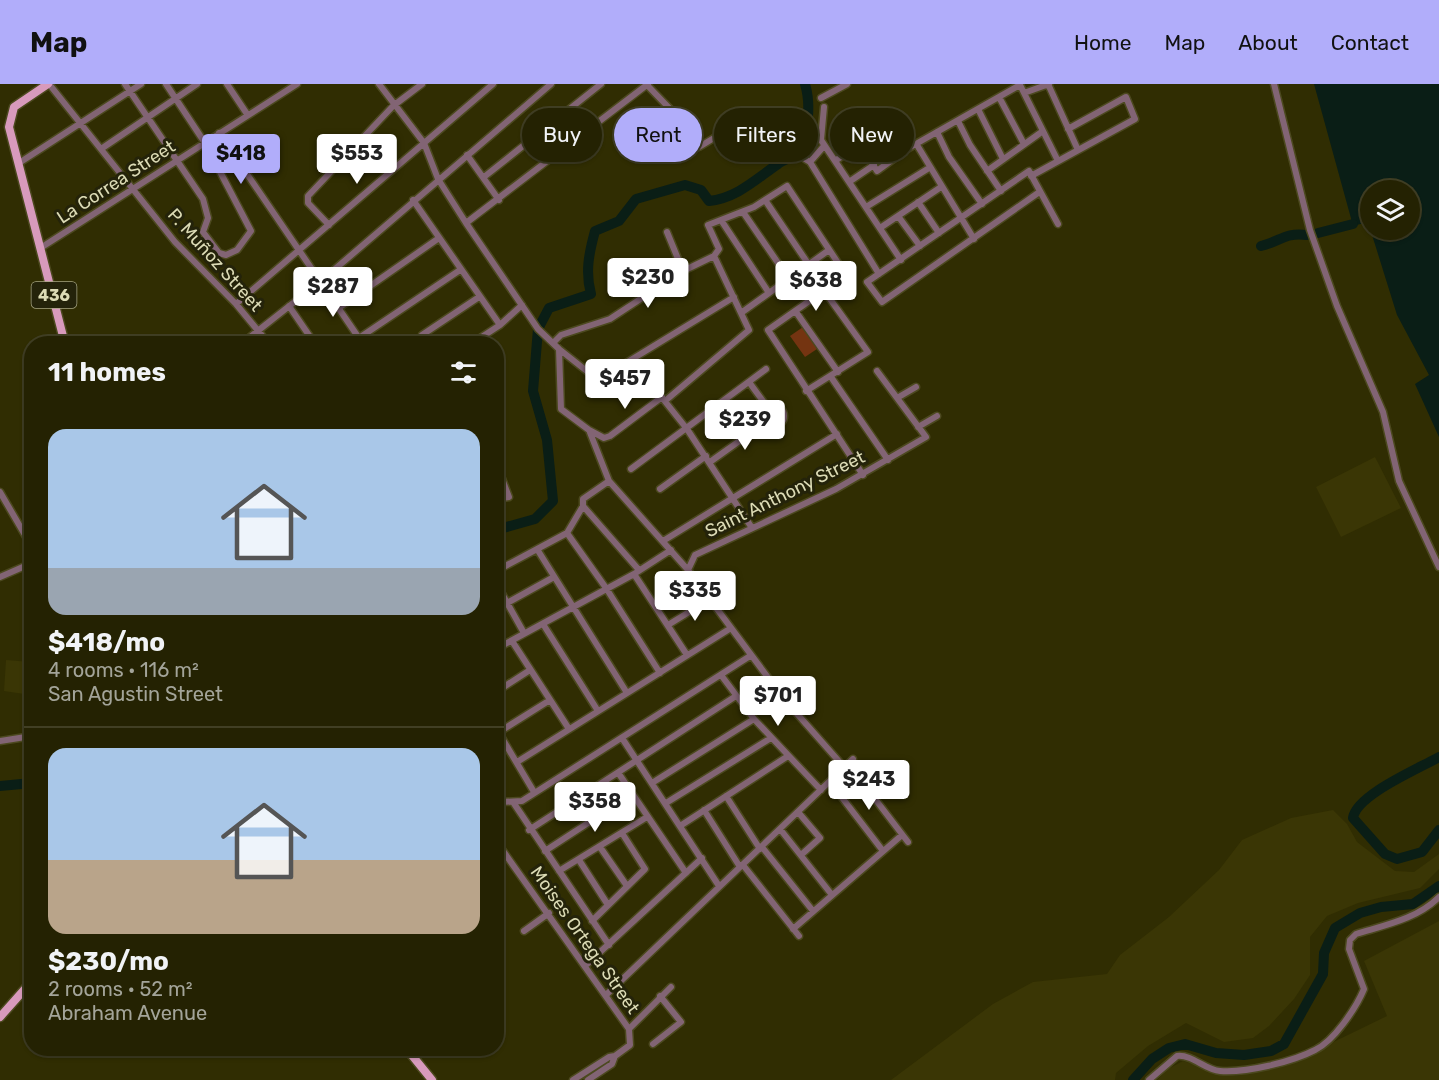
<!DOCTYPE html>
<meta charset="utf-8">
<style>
:root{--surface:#242202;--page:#2c2a0c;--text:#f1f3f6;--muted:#a3a499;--line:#413f24;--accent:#b1adfa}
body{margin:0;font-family:Rubik,sans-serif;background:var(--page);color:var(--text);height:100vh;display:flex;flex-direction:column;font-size:22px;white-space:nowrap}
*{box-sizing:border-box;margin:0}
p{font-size:20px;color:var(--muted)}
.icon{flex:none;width:33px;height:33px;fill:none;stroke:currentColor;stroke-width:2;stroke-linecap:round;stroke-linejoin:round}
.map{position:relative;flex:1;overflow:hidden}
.drawer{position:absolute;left:24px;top:252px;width:480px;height:720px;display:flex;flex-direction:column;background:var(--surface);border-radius:24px;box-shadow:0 2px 4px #0004,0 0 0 2px var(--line)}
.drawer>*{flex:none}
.guide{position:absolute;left:522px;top:24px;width:570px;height:54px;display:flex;gap:12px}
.buttons{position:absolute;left:1360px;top:96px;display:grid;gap:12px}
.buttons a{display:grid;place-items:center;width:60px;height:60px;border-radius:50%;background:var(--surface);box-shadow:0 2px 4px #0004,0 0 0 2px var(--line);font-size:30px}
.price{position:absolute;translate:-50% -51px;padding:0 14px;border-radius:6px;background:#fff;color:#222;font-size:20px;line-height:39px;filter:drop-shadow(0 2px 3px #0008)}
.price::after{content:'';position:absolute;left:50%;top:36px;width:18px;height:14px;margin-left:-9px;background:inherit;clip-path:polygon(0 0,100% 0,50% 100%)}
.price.active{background:var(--accent);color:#111}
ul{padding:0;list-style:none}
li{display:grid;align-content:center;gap:12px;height:318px;padding:0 24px}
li+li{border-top:2px solid var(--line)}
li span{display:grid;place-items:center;height:186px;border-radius:18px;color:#555}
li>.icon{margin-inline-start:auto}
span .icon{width:108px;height:108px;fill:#fffc;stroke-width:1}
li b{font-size:26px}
h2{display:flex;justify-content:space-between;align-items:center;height:72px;padding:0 24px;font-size:26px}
.pill{padding:0 21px;border-radius:27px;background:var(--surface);box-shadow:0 2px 4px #0004,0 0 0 2px var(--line);font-size:21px;line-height:54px}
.pill.active{background:var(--accent);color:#111}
header{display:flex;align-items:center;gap:36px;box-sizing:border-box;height:84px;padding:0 30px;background:var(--accent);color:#111}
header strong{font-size:28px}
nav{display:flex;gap:33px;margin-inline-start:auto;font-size:21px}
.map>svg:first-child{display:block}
</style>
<header>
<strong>Map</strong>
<nav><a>Home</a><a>Map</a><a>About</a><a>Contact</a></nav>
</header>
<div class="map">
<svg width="1439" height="996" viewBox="0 0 1439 996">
<rect width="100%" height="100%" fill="#302d02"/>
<path fill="#3a3605" d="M1375 373 1401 424 1341 453 1316 403Z
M6 576 31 578V611L4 607Z
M1333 726 1347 740 1357 758 1395 787 1414 788 1439 770V785L1420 804 1358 819 1327 832 1310 853V891L1294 915 1269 942 1253 954 1224 958 1186 939 1148 962 1116 989 1115 996H891L993 920 1033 898 1107 890 1120 871 1169 833 1219 786 1242 756 1291 734Z
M1439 837V996H1157L1168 985 1183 977 1236 992 1282 983 1387 932 1364 877Z"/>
<path fill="#743411" d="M803 243 817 265 805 273 790 252Z"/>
<path fill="#0a1e16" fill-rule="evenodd" d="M1314 0H1439V353L1415 300 1429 291 1397 231 1368 138 1353 142 1352 138ZM1371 106H1410V146H1371Z"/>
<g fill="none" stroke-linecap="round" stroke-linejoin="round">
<path stroke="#0a1e16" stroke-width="10" d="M1318 149 1353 140
M1261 162C1281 157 1285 148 1307 151
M496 446 535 435 553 417 547 356 533 307 538 245 549 224 591 210C585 188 589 169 595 147L619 137 636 115 685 101 701 106 709 117C737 114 756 95 778 80 784 75 792 75 797 68 809 50 811 20 805 0
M1439 673C1418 685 1356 711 1353 734L1385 770 1397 775 1422 768 1439 746
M0 702 32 699
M1133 996 1152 975 1169 964 1185 960 1216 969 1244 971 1271 967 1284 960 1323 890 1324 869 1335 844 1360 829 1381 823 1413 820 1439 802"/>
<defs>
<path id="minor" d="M49 0 175 158 236 220 269 260
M125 0 203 115 208 134 203 148 219 169 226 171 237 166 251 147 205 59 166 0
M227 0 247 30
M379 0 424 59 438 95 466 139 538 245 559 265 561 325 589 346 609 397 688 486 784 615 844 683
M646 0 674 29 699 63 757 28 765 29 800 72 810 78 879 190
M1048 0 1078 66
M1274 0 1310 146 1337 222 1383 328 1399 397 1439 483
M1024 9 1049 0
M999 13 1024 60
M821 14 847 0
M824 23 821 56 901 176
M978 25 1003 75
M958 37 970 61 1001 107
M937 48 949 73 982 120
M219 49 363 260
M917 61 974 155
M101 65 197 0
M467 71 499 116
M835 77 860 60 877 87 907 65 1020 1 1058 77
M810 78 824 62
M19 79 141 0
M987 87 1043 47
M1031 92 1135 35 1126 13 1068 45
M484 93 601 0
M849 98 874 81
M1038 109 882 218 867 198 1029 87 1058 140
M413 116 500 241
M765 116 809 181
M918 118 939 149
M866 123 929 84
M743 128 789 195
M898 132 920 162
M721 136 769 209
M466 139 648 0
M329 141 308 119V112L393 22 422 0
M880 144 941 103
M667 148 683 187
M42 163 297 0
M849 189 768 246 863 391
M236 220 493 0
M289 222 315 260
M340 223 439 154
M796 228 838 288
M741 229 829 166
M422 251 479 213
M359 254 460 186
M245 257 321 197 551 0
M553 259 561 251 610 235 683 187 714 172 719 165 708 141 754 123 787 102 846 191
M471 260 500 241 522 221
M559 265 598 296 734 213
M632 276 687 345 752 444
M831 293 888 376
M749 298 768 324
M806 307 868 268 825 208
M897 314 916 303
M665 317 749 246 714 172
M764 332a10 10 0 1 1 20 0a10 10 0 1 1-20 0Z
M918 343 937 332
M589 346 604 354 610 352 662 313
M710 378 766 338
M496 379 509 413 496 415
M631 385 766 285
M660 405 706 372
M0 408 32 463
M583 422 639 486
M567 449 606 504 660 589
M663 457 837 350
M537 465 627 609
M688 486 695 471 836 405 926 353 877 287
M496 487 567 449 583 422V415L609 397
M634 490 687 571
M0 493 32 479
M496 499 524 549
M507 519 554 493
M543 540 598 627
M668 541 710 515
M512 557 569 645
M496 565 634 490 671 466
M721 591 754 635 821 706
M496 608 530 586
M496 644 534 708
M499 648 550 616
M622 654 719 802
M0 657 32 652
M517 678 731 544
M849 681 908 758
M619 690 686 789
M830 698 883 767
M652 699 754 635
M726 712 760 765
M513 718 609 861
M666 719 771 654
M496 721 501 718 522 717 750 572
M704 726 740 783
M798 728 820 754 801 771
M680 742 788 672
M780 745 832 811
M529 746 736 612
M496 757 629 945 630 961 615 972 609 973 573 996
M600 763 627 802
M762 763 813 827
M545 767 631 711
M579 776 608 821
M743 781 799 852
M559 787 647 733
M592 837 645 785 622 749
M793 845 902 751
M524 847 549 829
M586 881 702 774
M606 911 853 675
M629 945 671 903
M653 960 681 938 660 912
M588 996 612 980 615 972
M1149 996 1177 972C1192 970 1205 986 1220 987 1246 989 1292 978 1315 966 1334 957 1356 924 1364 905L1349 865 1350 856 1356 850C1385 841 1417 835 1439 813"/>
<path id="major" d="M48 0 14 23 9 43 65 260
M0 933 32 897
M406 964 432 996"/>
</defs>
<use href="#minor" stroke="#4c491f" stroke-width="9"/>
<use href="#major" stroke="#4c491f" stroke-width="11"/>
<use href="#minor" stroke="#826474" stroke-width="6"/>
<use href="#major" stroke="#d89abc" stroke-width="8"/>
</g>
<g text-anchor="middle" stroke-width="6" stroke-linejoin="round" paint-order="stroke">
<rect fill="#24230a" stroke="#a5a482" stroke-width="1.5" x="31.5" y="198" width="45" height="26" rx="4.5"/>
<g font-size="16" font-weight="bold" fill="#dcdbb5">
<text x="54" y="217">436</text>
</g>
<g font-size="18" fill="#dcdbb5" stroke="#24230a">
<text transform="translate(116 98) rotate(-33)" y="6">La Correa Street</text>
<text transform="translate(215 176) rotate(48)" y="6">P. Muñoz Street</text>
<text transform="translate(785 410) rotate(-26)" y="6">Saint Anthony Street</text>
<text transform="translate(585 856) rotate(55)" y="6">Moises Ortega Street</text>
</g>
</g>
</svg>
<div class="buttons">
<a><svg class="icon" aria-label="layers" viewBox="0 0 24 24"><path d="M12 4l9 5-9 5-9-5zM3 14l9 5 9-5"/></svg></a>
</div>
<b class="price active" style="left:241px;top:101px">$418</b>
<b class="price" style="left:357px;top:101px">$553</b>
<b class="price" style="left:648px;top:225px">$230</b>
<b class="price" style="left:816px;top:228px">$638</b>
<b class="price" style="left:333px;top:234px">$287</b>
<b class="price" style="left:625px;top:326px">$457</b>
<b class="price" style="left:745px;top:367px">$239</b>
<b class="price" style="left:695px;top:538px">$335</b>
<b class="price" style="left:778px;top:643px">$701</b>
<b class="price" style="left:869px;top:727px">$243</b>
<b class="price" style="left:595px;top:749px">$358</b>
<div class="guide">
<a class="pill">Buy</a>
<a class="pill active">Rent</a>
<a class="pill">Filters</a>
<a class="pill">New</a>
</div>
<section class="drawer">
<h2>11 homes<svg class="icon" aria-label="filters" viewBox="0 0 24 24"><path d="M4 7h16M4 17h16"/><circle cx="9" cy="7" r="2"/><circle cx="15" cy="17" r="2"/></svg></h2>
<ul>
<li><span style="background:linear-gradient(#a9c7e8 75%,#9aa5b1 0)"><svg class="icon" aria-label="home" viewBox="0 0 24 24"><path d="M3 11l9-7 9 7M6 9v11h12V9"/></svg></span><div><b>$418/mo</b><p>4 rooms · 116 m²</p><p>San Agustin Street</p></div></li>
<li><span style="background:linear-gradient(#a9c7e8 60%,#b9a48a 0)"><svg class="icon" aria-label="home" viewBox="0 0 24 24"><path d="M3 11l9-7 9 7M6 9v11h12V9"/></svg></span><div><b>$230/mo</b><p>2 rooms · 52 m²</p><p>Abraham Avenue</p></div></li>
</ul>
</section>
</div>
